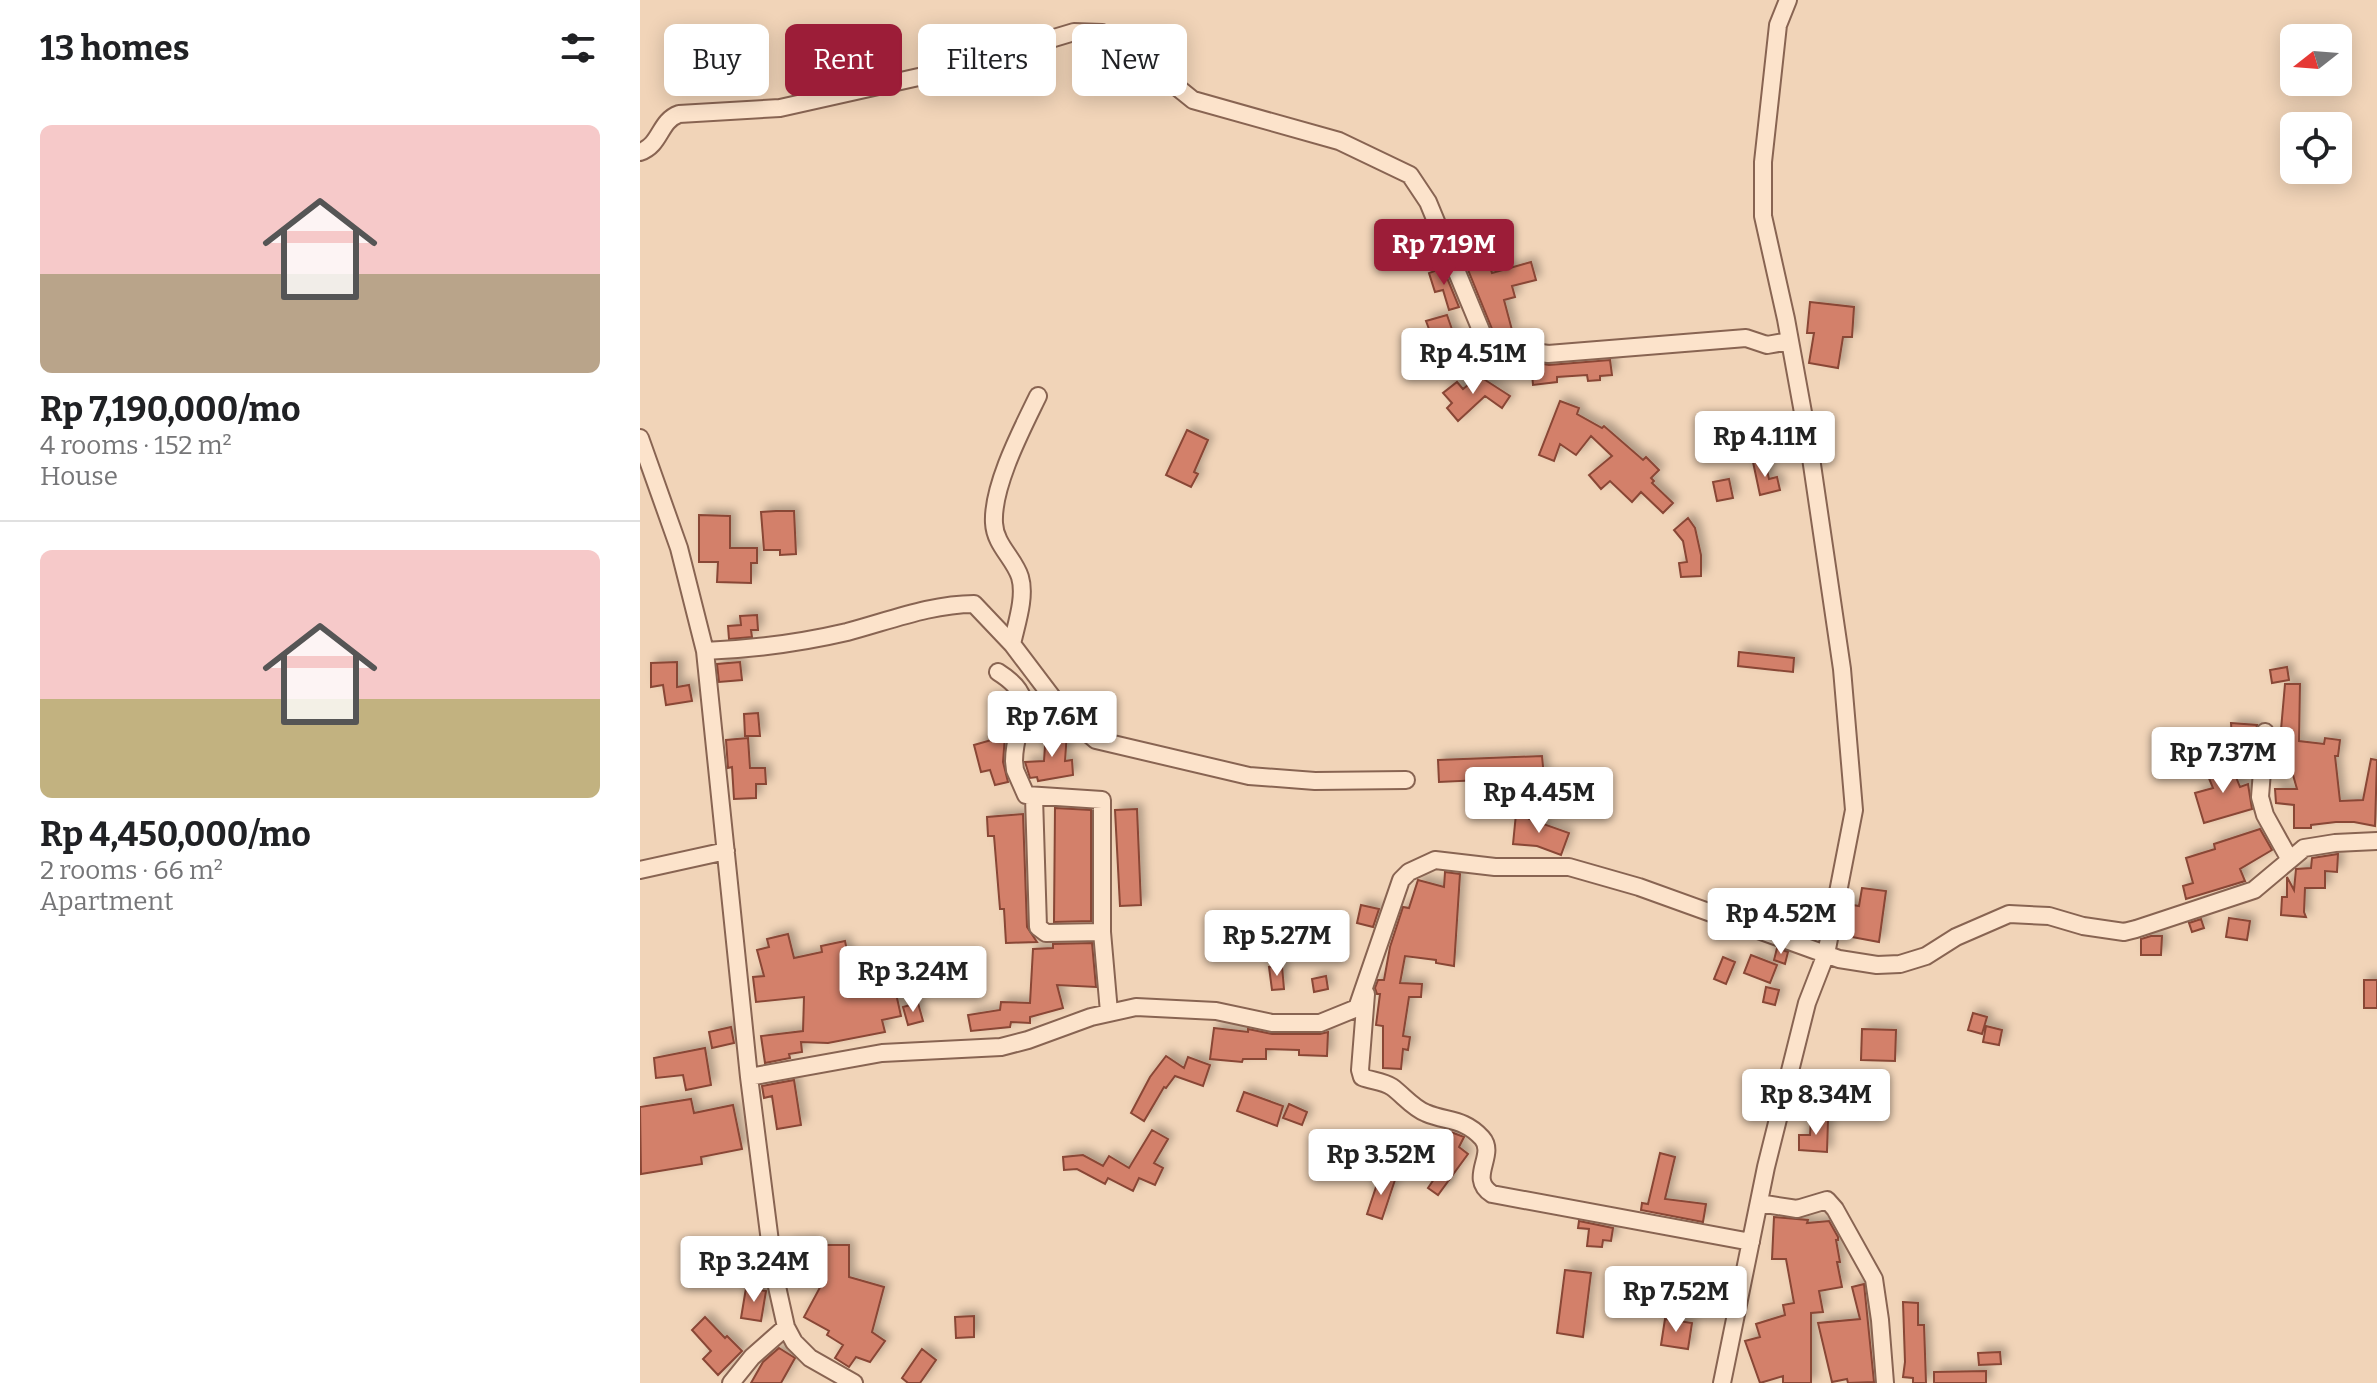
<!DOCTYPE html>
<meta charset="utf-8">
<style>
:root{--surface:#fff;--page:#f2f2f2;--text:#202124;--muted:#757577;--line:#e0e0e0;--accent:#9c1d38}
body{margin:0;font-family:Bitter,serif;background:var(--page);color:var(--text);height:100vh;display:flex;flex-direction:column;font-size:30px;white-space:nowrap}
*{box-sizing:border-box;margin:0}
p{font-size:26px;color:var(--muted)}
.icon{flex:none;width:44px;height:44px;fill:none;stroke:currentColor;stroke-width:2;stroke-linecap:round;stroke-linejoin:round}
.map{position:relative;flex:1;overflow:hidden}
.sheet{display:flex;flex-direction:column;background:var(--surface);width:640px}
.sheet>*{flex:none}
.guide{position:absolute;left:24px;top:24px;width:760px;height:72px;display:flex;gap:16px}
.needle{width:52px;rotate:253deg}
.buttons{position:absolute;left:1640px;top:24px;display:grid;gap:16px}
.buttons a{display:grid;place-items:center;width:72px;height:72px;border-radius:12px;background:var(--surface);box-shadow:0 4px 20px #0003;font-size:40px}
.price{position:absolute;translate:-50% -68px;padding:0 18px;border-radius:8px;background:#fff;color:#222;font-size:26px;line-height:52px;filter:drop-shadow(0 2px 4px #0008)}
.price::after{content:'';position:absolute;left:50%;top:48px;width:24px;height:18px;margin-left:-12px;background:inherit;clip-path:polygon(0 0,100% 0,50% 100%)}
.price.on{background:var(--accent);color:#fff}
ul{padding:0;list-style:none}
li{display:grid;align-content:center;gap:16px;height:424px;padding:0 40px}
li+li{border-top:2px solid var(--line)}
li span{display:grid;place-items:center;height:248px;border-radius:12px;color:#555}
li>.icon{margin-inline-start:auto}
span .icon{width:144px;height:144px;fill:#fffc;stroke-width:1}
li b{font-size:34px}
h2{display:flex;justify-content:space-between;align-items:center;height:96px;padding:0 40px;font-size:34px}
.pill{padding:0 28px;border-radius:12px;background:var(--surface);box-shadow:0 4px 20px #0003;font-size:28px;line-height:72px}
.pill.on{background:var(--accent);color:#fff}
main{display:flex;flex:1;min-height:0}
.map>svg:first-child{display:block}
</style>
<main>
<section class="sheet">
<h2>13 homes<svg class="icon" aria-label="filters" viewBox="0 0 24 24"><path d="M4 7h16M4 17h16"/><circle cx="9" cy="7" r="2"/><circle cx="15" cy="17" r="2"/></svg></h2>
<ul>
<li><span style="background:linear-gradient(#f6c9c9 60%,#b9a48a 0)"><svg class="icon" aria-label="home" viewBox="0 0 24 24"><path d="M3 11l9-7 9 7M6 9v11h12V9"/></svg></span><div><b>Rp 7,190,000/mo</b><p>4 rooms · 152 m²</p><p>House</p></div></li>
<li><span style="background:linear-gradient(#f6c9c9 60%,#c2b280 0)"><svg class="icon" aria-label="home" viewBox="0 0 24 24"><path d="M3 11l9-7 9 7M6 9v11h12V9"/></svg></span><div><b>Rp 4,450,000/mo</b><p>2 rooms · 66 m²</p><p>Apartment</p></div></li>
</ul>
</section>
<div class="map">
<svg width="1737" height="1383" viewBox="0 0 1737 1383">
<defs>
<filter id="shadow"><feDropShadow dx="5" dy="-5" stdDeviation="4" flood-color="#0004"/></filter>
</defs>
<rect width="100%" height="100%" fill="#f1d4b8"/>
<path fill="#d3806a" stroke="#894636" stroke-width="2" filter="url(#shadow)" d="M847 258 852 273 891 262 896 280 872 286 875 297 864 300 872 330 861 333 862 336 854 334 826 265Z
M803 268 819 307 809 310 803 290 795 292 789 273Z
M1170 302 1214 307 1212 337H1203L1198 368 1169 363 1174 333H1167Z
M807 315 816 341 796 348 786 321Z
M847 356 869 359V361L863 363 866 372 853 376Z
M970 360 972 375 960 376V380L948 381 947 375 917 377V382L893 385 891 362 909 365Z
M839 376 870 396 862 408 845 396 818 421 807 408 812 403 803 393 817 382 823 389Z
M920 401 939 408 937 414 962 428 964 426 1003 460 1006 457 1019 470 1011 478 1014 481 1012 483 1033 503 1023 513 1001 492 992 502 970 481 961 489 949 475 972 456 951 436 936 455 920 444 914 461 899 455Z
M547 430 568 440 554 472 558 474 551 487 526 475Z
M1125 460 1129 479 1137 477 1140 490 1120 495 1113 462Z
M1089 479 1093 498 1077 501 1073 482Z
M136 511H154L156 554 140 555V550H124L121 512Z
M59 515 90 516V548H117V563H111V583L77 582 78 562H59Z
M1048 518 1055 528 1061 555V576L1041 577 1039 563 1047 562 1043 541 1034 530Z
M117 615 118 630H111L112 637 89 639 88 626 101 625 100 616Z
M1099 652 1154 658 1153 672 1098 666Z
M37 662V687L49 685 52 701 26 705 23 685 11 687V663Z
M100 662 102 680 79 682 77 664Z
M1647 667 1649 680 1632 683 1630 670Z
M1645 684H1660L1659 741 1684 744 1685 738 1700 740 1698 756H1695L1700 801 1723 800 1731 759 1737 760 1735 826 1714 822H1696L1671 825V828H1654V805L1636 803 1635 789H1657L1649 761 1644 760 1646 741H1640Z
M118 713 120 736H105L104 714Z
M1591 723 1617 725 1612 752 1593 753Z
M406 730 427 732 425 761 432 760 433 775 398 781 397 777 390 778 385 762 404 761Z
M365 736 363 762 368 782 355 785 350 770 341 772 334 745Z
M108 738 110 768H125L126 784H116V798L94 799 92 767 88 768 86 740Z
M902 756 904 777 799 782 798 760Z
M1590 762 1600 787 1608 784 1612 809 1564 823 1555 793 1573 788 1566 771Z
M415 808 451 810V921L414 922Z
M497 809 501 905 480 906 475 810Z
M383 814 387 927 397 942 366 943 364 909H360L354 836H348L347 817Z
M876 814 890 816 889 819 929 833 921 855 897 846 873 844Z
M1620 829 1632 850 1600 869 1605 881 1546 899 1543 886 1553 883 1546 858 1575 849 1574 844Z
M1698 854 1697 872 1685 871V888H1665L1664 912 1666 917 1641 915 1642 897H1647V877L1654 890 1656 869 1671 868 1672 858Z
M805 872 820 874 814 966 796 963V960L765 956 760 983 782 984 781 997H769L763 1036 770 1037 768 1050 763 1049 761 1069 743 1068V1026L736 1025 740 994H737L735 988 738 980H744L750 947 763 907 769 908 778 880 804 887Z
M1222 888 1246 891 1239 942 1201 935 1207 904 1219 906Z
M721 905 739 909 733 927 717 923Z
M1589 918 1610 921 1607 940 1586 937Z
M1561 919 1564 928 1552 932 1549 923Z
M148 934 154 958 182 952 181 946 205 941 211 970 249 962 261 1016 242 1020 245 1032 188 1043 161 1042 162 1052 149 1054 150 1058 125 1063 121 1036 163 1031 164 997 116 1002 113 977 124 976 117 950 129 947 127 939Z
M1511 936H1522L1521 955H1501V939Z
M452 943 456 987 417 985 423 1008 390 1017V1023L371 1022 370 1027 331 1031 328 1015 360 1010 361 1002 390 1003 393 949 413 948V944Z
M1137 948 1148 952 1145 964 1134 960Z
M1111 955 1137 965 1130 983 1104 973Z
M1083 957 1095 962 1086 984 1074 979Z
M642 966 644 989 632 990 629 967Z
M686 976 688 989 674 992 672 979Z
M1724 980H1737V1008H1724Z
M1126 987 1139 990 1135 1005 1123 1002Z
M278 1003 283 1021 268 1025 263 1007Z
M1333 1013 1347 1017 1342 1034 1328 1030Z
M1346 1026 1362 1030 1359 1045 1343 1042Z
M91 1027 94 1043 72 1048 69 1032Z
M574 1028 608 1032V1029L632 1034H680L688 1032 687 1056 659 1055V1050L626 1049V1059H603L602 1062 570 1059Z
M1222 1029 1256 1030 1255 1061 1221 1060Z
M65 1048 71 1085 46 1090 43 1075 16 1078 14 1058Z
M526 1056 544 1068 548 1057 570 1065 563 1086 535 1076 526 1088 524 1087 504 1121 491 1113 510 1077Z
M154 1080 161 1125 137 1129 132 1096 124 1098 122 1086Z
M604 1092 643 1106 637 1126 597 1111Z
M51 1099 54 1113 93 1105 102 1149 61 1157 62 1164 1 1174 0 1107Z
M649 1104 667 1112 662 1125 643 1118Z
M1171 1119 1188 1120 1187 1152 1159 1150V1135H1170Z
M512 1130 528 1139 514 1163 523 1168 515 1185 499 1178 493 1191 468 1178 465 1184 437 1169 424 1170 423 1157 443 1155 463 1166 469 1156 489 1168Z
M811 1132 824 1137 819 1147 828 1154 798 1195 788 1188 807 1160 797 1153Z
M1020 1153 1035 1157 1025 1199 1066 1204 1063 1222 1001 1210 1002 1203 1008 1204Z
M740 1175 755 1180 742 1219 727 1214Z
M1134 1217 1168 1220 1167 1223 1189 1221 1198 1237V1240H1196L1200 1262H1197L1202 1287 1179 1291 1183 1312 1171 1313V1383H1143V1376L1120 1383 1105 1341 1120 1337 1116 1324 1145 1315 1143 1305 1154 1303 1146 1259H1132Z
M939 1221 973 1228 971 1241 963 1240 962 1247 947 1246 949 1229 938 1228Z
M174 1242 175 1245H209V1277L244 1287 232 1332 245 1341 230 1362 216 1357 209 1367 195 1358 203 1345 187 1335 189 1331 164 1317 184 1280 162 1282 161 1265 150 1266 148 1245Z
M925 1270 951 1273 943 1337 917 1333Z
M1224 1284 1234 1382 1208 1383 1207 1379 1192 1382 1178 1323 1220 1319 1212 1287Z
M106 1288 126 1291 121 1321 101 1318Z
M1263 1302 1278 1303V1325H1284L1286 1383H1273V1378L1263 1377 1265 1362Z
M334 1316V1337L316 1338 315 1317Z
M65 1317 85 1338 87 1336 102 1351 78 1375 63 1359 71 1351 52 1330Z
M1025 1319 1052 1323 1048 1349 1021 1345Z
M139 1348 155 1358 141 1383H111L123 1362Z
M282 1349 296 1360 280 1383H268L262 1378Z
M1360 1352 1361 1364 1339 1365 1338 1353Z
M1346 1371V1383H1294V1372Z"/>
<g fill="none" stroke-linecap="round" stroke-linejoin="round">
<defs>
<path id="minor" d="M0 152C21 145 19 121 39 114L140 108 301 72 434 32 462 33 485 45 553 100 699 141 770 175 788 202 845 340 850 345 908 354 1106 338 1127 345 1150 341
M0 438 39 548 65 651 109 1077 134 1273 146 1327 154 1342 170 1358 214 1383
M372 644C376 625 386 597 380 577 374 558 355 545 354 523 352 486 382 429 398 396
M65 651C114 649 160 643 207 632 249 621 291 604 334 604L372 644 425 714 456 740 609 776 675 781 766 780
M358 672C404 701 374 719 374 761L375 770 386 795 462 800V932L469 1012
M1625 732 1620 797 1625 815 1650 860
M394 797 398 927 406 933 462 932
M0 870 86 851
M726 994 720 1070 722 1077C732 1081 743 1081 752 1087 763 1095 773 1108 786 1113 807 1122 824 1118 842 1138 857 1155 827 1178 852 1194L1111 1242
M109 1077 242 1053 361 1047 388 1040 451 1017 496 1007 576 1011 632 1023H680L717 1008 761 880 769 872 795 860 855 867H929L999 887 1199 959 1237 965 1260 964 1286 956 1316 937 1369 914 1409 916 1443 926 1484 932 1496 929 1614 890 1664 848 1695 843 1737 841
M1119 1203 1157 1209 1187 1200 1195 1209 1234 1279 1240 1320 1245 1383
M91 1383 112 1357 146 1327
M1082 1383 1126 1167 1167 1003 1186 954 1214 810 1202 669 1170 451 1146 319 1123 216V162L1138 25 1148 0"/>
</defs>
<use href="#minor" stroke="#886452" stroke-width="20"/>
<use href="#minor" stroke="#fce3cb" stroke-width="16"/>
</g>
</svg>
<div class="buttons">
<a><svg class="needle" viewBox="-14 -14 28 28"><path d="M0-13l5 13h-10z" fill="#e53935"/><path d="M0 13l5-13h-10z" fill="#757577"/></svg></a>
<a><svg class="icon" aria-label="locate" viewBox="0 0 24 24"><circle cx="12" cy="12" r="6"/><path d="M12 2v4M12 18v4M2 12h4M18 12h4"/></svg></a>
</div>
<b class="price on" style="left:804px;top:287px">Rp 7.19M</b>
<b class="price" style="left:833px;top:396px">Rp 4.51M</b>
<b class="price" style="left:1125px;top:479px">Rp 4.11M</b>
<b class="price" style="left:412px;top:759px">Rp 7.6M</b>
<b class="price" style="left:1583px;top:795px">Rp 7.37M</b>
<b class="price" style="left:899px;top:835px">Rp 4.45M</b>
<b class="price" style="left:1141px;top:956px">Rp 4.52M</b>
<b class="price" style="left:637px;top:978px">Rp 5.27M</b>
<b class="price" style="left:273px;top:1014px">Rp 3.24M</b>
<b class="price" style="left:1176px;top:1137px">Rp 8.34M</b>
<b class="price" style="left:741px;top:1197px">Rp 3.52M</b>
<b class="price" style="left:114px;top:1304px">Rp 3.24M</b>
<b class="price" style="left:1036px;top:1334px">Rp 7.52M</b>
<div class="guide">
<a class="pill">Buy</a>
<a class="pill on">Rent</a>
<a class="pill">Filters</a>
<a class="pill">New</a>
</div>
</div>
</main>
